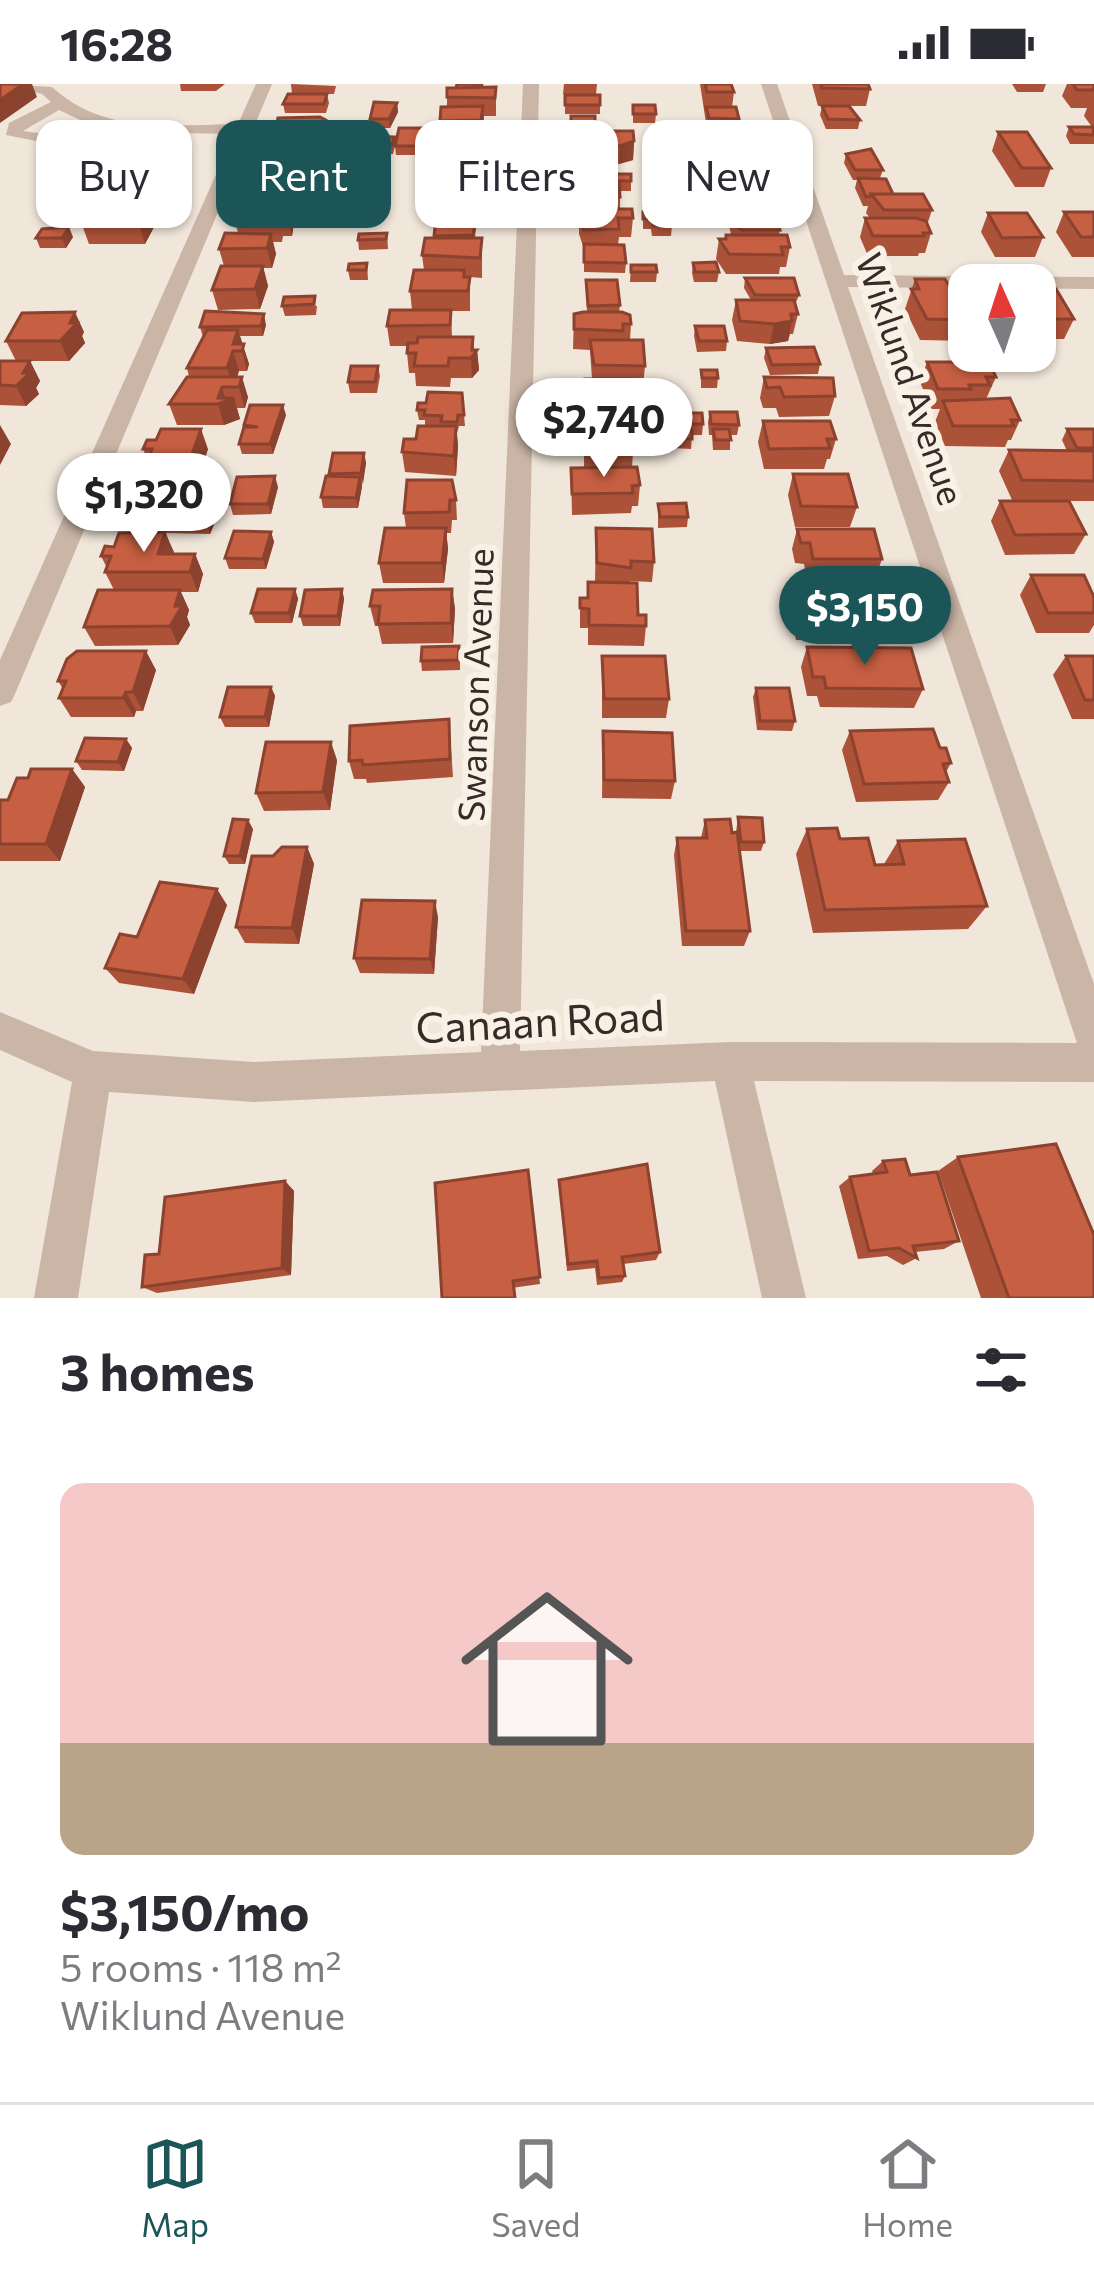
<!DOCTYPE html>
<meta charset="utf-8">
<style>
:root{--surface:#fff;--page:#f2f2f3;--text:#2b2b33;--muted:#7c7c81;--line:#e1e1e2;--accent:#1c5557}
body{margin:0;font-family:Commissioner,sans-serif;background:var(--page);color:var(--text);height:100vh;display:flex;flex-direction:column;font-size:45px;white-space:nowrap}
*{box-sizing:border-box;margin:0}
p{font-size:39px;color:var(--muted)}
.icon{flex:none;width:66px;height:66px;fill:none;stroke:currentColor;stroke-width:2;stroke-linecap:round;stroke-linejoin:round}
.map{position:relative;height:1214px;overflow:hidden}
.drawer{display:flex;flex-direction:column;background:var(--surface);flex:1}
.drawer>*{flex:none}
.guide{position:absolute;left:36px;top:36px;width:1023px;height:108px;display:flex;gap:24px}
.needle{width:78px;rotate:357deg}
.controls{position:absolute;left:948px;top:180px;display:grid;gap:24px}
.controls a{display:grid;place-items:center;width:108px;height:108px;border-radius:24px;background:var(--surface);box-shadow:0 3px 9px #0004;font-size:60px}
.price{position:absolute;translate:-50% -102px;padding:0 27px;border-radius:42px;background:#fff;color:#222;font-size:39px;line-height:78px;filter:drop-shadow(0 3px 6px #0008)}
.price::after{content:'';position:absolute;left:50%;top:72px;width:36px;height:27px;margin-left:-18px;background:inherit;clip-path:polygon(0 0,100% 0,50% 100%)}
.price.selected{background:var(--accent);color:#fff}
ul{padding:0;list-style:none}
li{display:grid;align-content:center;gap:24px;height:636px;padding:0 60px}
li span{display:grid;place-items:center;height:372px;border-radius:24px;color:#555}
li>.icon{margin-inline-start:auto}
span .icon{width:216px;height:216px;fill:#fffc;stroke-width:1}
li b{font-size:51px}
h2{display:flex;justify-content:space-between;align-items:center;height:144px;padding:0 60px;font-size:51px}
.tag{padding:0 42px;border-radius:24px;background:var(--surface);box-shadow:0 3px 9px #0004;font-size:42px;line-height:108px}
.tag.selected{background:var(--accent);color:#fff}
.status{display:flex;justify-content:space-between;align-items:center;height:84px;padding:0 60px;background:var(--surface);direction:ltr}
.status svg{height:33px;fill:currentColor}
.menu{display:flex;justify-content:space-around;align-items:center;height:168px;border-top:3px solid var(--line);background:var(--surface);font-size:33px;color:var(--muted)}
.menu a{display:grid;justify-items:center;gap:6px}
.menu .selected{color:var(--accent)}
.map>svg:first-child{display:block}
</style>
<div class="status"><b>16:28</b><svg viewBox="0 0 49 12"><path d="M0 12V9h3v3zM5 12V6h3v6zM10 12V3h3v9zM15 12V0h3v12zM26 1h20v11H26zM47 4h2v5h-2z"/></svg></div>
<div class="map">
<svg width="1094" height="1214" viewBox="0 0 1094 1214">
<rect width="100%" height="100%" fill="#f1e6da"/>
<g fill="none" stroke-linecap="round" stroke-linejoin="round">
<path fill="#cab5a6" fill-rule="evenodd" d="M0 0 52 3C104 51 171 41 238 40L256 0H272L15 610 11 618 0 622V576L234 50 127 48 61 62 6 51 9 39 51 18 42 10ZM59 26 99 45 61 52 23 47Z
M523 0H539L520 967 730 958 1077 959 761 0H777L844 191 1094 193V205L848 203 1094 900V998L754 997 806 1214H762L715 997 254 1018 109 1008 78 1214H34L72 998 0 966V928L93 967 254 978 481 968Z"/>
</g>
<path fill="#ab5239" d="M180 0H225L216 7H181Z
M291 0 336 2 334 10H327L329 19 326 29H285L283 20 292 10Z
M564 0H597L596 10H563Z
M700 0H731L734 8 732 23 739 35 738 44H711V55H689L688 39H706Z
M812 0H868L870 5 866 22H850L860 36 858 45H826L820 31 822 22H818Z
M1012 0H1046L1043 8H1017Z
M1067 0H1094V60H1070L1066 52 1069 43H1092L1084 32 1087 24H1071L1062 12Z
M496 3V32H484L482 55H442L440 37 447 23V4Z
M565 11 600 21V30H565Z
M397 19 398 28 390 44H371L370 35Z
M633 21 656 30 655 39H633Z
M571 32 595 47 634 57 633 76 619 80H606V88L602 99 631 97V107H620V125L633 134 631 153H619L618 161 626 179 625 189 584 188V165L579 150V134H577L571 112V100H564V77L581 78V54L571 56Z
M320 33 328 45 326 52H320L323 69 320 79H304L306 89 304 97 294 103H260L257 93 277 79 273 61 276 44Z
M423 44 424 53 420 71H396L395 62Z
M998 48 1051 84 1044 103H1015L992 67Z
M394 53 395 62 393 70H360L359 61Z
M715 53 758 65 756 75 717 76 714 63Z
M175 57 186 80 169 98 164 97 169 115 164 126H158L154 133H151L154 143 145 160H89L82 141 90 125 83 124 80 115 103 103 107 113 157 96 133 94 126 75Z
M492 57 491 78H449V69Z
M672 69 699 75 698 84 673 85 671 79Z
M94 70H126L121 79H97Z
M846 70 883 86 880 94 893 110 932 126 927 141 931 149 925 169H919L918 172H868L860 153 865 134H870L866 129 868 122H863L855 104 857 96H853L844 79Z
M371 77 372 87 370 94H350L349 84Z
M481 88 480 102H489L488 124H448V104H441L440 95Z
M715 91 760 93 776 104 772 123H764L762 130 729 131 727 124H716L713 110Z
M297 105 299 115 292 127 294 139 292 152H283L282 158H273L276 170 272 184H263L268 202 260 225 218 226 212 206 224 182 219 165 238 149 234 133 248 122 247 119Z
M361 113 358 125H335L333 115Z
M643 128 672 142 671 152H652L651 145H643Z
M1064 128H1094V173H1072L1056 148Z
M988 129 1043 153 1035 173H995L981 148Z
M730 133 780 146 779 151 790 163 786 183H780L779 190H726L716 175 719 155H725L726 151 731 150 729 142Z
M436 135 476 144 475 154H482V194L470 193V227H451L452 253 474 266H477L479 286 472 294H451L450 303 416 302 415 289H409L407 269 408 262H390L387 242 412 226 410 207 424 186 422 171 434 154Z
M387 149 388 165 359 166 358 156Z
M73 153 66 164H40L36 154Z
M367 179 368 196H350L348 186Z
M693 179 719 188 717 198H694L692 189Z
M631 181 657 188 656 198H630Z
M745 194 799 211 795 221 798 230 793 250H790L788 257 770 260 737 257 732 236 736 216H751L744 204Z
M915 195 958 218H969V257L920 256 905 225Z
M586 196 620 221 619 228 631 240 630 256 645 282 643 302H635L634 330H627L626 339 633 369 632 383 640 401 638 422H632L631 429 572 431 571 384H584V337H586L585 295H592L590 266 573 265 574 230 587 228Z
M1035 205 1074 235 1064 255H1035Z
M284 213 317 222 316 231 285 232 282 222Z
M266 241 263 252H240L249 280 247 287H239L237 293 248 313 245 324H237L240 335 224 341H177L169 320 189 293 187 284 203 253 200 243Z
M695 242 727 257 726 267 697 268 694 252Z
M84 248 82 252 85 259 69 277H30L40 297 36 304 39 310 26 322 0 321V277H16L6 257Z
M766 264 820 280 818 290 770 291 764 274Z
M927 278 996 293 987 313 984 315 1020 336 1011 356H1008L1005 363 945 362 935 338 940 325H931L920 298Z
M378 282 380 292 377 309H350L348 298Z
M701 286 718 294 717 304H701Z
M764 293 835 312 829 332 779 333 776 324H763L760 314Z
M462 309 465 342H459L457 349 458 362 456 392 405 388 402 368 425 342V336H419L417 326 426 319Z
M710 328 739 341 737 351H730V366H713L712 351H709L708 338Z
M676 329 703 340 702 351H692L691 365 653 363 654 344 675 345Z
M286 331 273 370H242L239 360 244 341Z
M763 337 836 355 830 375H827L824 385H764L758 358Z
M1067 345H1094V417H1069L1086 450 1074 470 1005 471 991 437 1000 417 1012 416 999 387 1009 366 1067 367 1062 356Z
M143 365H208L197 397H184L188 407 218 431 210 450 166 449 173 470H195L203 490 198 508H181L189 526 187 533 190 541 178 561 95 562 84 543 114 506 105 488 107 484 101 472 135 448 122 415 155 394Z
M364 369 366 379 358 424H323L321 413 330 393 329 390Z
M793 390 857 423 850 443H795L788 411Z
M407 396 456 416 457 436H452L451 449H446L448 465 444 499H383L379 479 406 444 404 429Z
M278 403 271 430 233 431 230 420Z
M658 420 688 433 687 443 658 444Z
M596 444 654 478 652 498 630 497 638 531 646 542 644 562 588 561V544H580V514H587L588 498H595Z
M797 445 882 475 875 495H807L804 480 795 479 792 465Z
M271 448 274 458 266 485H229L225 474Z
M1031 491 1094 529V541L1089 549H1036L1020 511Z
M811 504 901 537 893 556H796L793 540 799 520H806Z
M295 505 298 515 292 539H255L251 529Z
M342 505 344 515 340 542H303L300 532Z
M452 505 455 525 453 559 382 560 378 542H375L370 522Z
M807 563 923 605 914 624 820 623 817 612H807L801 583Z
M460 572V586L422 587 421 577Z
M602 572 669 615 666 634H602Z
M1066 572H1094V635H1072L1053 591Z
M156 586 143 627H136L134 633H71L59 614 63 605 58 597Z
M271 603 275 612 269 643H225L220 633Z
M756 604 795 637 792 647 757 646 753 613Z
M449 635 453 693 367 699 366 695H354L349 677Z
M603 647 675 697 671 715 602 714Z
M850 647 940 664 951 679 946 688 949 698 938 716 856 718 842 666Z
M126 655 132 664 124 687 82 686 76 677Z
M337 676 330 726 264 727 256 709Z
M72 685 85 703 60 777H0V716H8L28 694Z
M738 733 764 758 761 767H739L750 847 744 862H682L674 771 677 754H701L705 736 732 749 736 748Z
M253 745 245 780H229L224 772Z
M807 745 840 755 875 781 884 780 898 757 987 822 968 845 813 849 796 770Z
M307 763 314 780 299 860 245 859 236 843 273 772Z
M227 821 194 910 119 899 105 884 137 853Z
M438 833 434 890 360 889 354 874Z
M958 1073 1094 1214H981L938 1087Z
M883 1077 910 1091 959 1157 944 1165 915 1168 917 1174 903 1181 887 1172 858 1175 839 1102 850 1093 873 1090 872 1087Z
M528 1086 540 1200 442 1214Z
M559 1096 660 1168 656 1176 623 1180 625 1192 622 1198 597 1201 595 1184 567 1187Z
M285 1097 294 1107 291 1191 157 1209 142 1203 159 1170Z"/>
<path fill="#8b422e" d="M23 0H32L37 13 0 39V16Z
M397 19 398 28 390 44 389 35Z
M483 22 484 40 482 55 481 36Z
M595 43 594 52 571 56V46Z
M315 46 317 60 320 51 323 69 320 79 313 51Z
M175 57 178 65 181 62 186 80 169 98 164 79Z
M634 57 633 76 619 80 620 62Z
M123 61 126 70 121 79 117 70Z
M304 79 306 89 304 97 294 103 292 93Z
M163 96 169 115 164 126 158 107Z
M103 103 107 113 100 125 96 115Z
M297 105 299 115 292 127 294 139 292 152 288 132V119Z
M152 107 158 126 154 133 148 114Z
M147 124 154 143 145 160 139 141Z
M69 143 73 153 66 164 62 154Z
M271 150 276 170 272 184 267 164Z
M263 182 268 202 260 225 255 205Z
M75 228 84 248 82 252 85 259 69 277 60 257Z
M264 230 266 241 263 252 261 242Z
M792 237 788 257 770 260 774 240Z
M238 246 249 280 247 287 242 267 233 260Z
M473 253 474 270 477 266 479 286 472 294 471 274Z
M233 267 239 287 233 305 227 284Z
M30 277 40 297 36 304 39 310 26 322 16 302Z
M242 293 248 313 245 324 239 303Z
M222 303 226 317 234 314 240 335 224 341 218 320Z
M283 321 286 331 273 370 270 360Z
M0 341 11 360 0 381Z
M456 342 458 362 456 392 454 372Z
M201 345 208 365 197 397 190 376Z
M364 369 366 379 363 400 361 389Z
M275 392 278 403 271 430 268 420Z
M360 393 362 403 358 424 356 414Z
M184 396 192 416 185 431 177 410Z
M211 411 218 431 210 450 203 430Z
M446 444 448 465 444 499 442 479Z
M165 448 174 468 167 490 158 470Z
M271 448 274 458 266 485 263 475Z
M195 470 203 490 198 508 190 488Z
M295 505 298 515 292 539 289 529Z
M342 505 344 515 340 542 338 532Z
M452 505 455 525 453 559 451 539Z
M180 506 189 526 187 533 190 541 178 561 170 542Z
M146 567 156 586 143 627 133 608Z
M271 603 275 612 269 643 265 633Z
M126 608 136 627 134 633 123 614Z
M126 655 132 664 124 687 118 678Z
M331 658 337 676 330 726 323 708Z
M72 685 85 703 60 777 46 760Z
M248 736 253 745 245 780 240 772Z
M307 763 314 780 299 860 292 844Z
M217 805 227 821 194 910 183 895Z
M435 817 438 833 434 890 430 875Z
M285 1097 294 1107 291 1191 282 1184Z"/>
<path fill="#c75f42" stroke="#8b422e" stroke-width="3" d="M0 0H23L0 16Z
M457 0H482L481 3 456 4Z
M705 0H731L734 8H707Z
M821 0H868L870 5 822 4Z
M1073 0H1094V6H1077Z
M496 3 495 14 447 13V4Z
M288 10H327L324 20H283Z
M565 11H600V21H565Z
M374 18 397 19 389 35H370Z
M633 21H655L656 30H633Z
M483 22 481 36 440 37 441 23Z
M822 22H849L860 36 828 35Z
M706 23H736L739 35 709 34Z
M571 32H595V43L571 46Z
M320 33 326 36 325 43 276 44 278 34Z
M688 39H711L712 45H690Z
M1069 43H1093L1094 51 1074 50Z
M399 44H423L419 62H395Z
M276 46H315L313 51H320L317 61H273Z
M581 47H633L634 57 620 62H581Z
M998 48H1027L1051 84H1022Z
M362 52 394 53 392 61H359Z
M715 53H753L758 65 719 66Z
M145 57H175L173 62H181L164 79 126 75Z
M450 57H492L491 69H449Z
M99 61H123L117 70H94Z
M871 65 883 86H855L846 70Z
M672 69H697L699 75H674Z
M351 77H371L369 84H349Z
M564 77 606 79 601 91H564Z
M304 79 302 87 292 93H257L262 80Z
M481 79 479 95H440L442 81Z
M726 86H758L760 93H772L776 104H764L766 111H732L730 105H718L715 91Z
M606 90H631V97H606Z
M571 93H597L598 99 619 98 620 113 578 114Z
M858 94 886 95 893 110H871V112L866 113Z
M123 96H163L158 107H152L148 114 104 116Z
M449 102H489L488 114H447Z
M88 103H103L96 115H80Z
M337 103H360L357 115H333Z
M252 105H297L288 119H247Z
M871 110H923L932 126H884Z
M290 120 288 132 279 133 278 138 239 140 241 133H234L236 122Z
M91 124H147L139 141H82Z
M583 125H632L633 134H618L619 145 584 146 579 131Z
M643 128H670L672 142H653L652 135H643Z
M1064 128H1094V153H1081Z
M988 129H1027L1043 153 1002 154Z
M775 131 780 146H742L732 140 730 133Z
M476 134 473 151 434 152 436 135Z
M865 134H916L926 137 931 149H923L924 152H873Z
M69 143 62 154H36L42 145Z
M225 149 271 150 267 164 219 165Z
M387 149 386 155 358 156 359 150Z
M726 151H787L790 163H781L783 171 729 170 719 155H726Z
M425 154H482L480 174 422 171Z
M584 160 624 161 626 179 584 178Z
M716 178 719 188H695L693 179Z
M367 179 366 186H348L349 180Z
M631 181H656L657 188H631Z
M221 182H263L255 205 212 206Z
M414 186H464V193H470L468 207H410Z
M745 194H794L799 211H755Z
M915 195H945L958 218H969V236L927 235 911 205H919Z
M586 196H617L620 221 588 222Z
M1035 205H1056L1074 235H1035Z
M315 212 314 220 282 222 284 213Z
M736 216H794L798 230H791L792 237 774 240 740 237Z
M390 226H451L450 241 387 242Z
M205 227 264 230 261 242 200 243Z
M75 228 70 239H77L60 257H6L22 229Z
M583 228H622L630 231 631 240H623V247L574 245V230Z
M695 242H724L727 257H699Z
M207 246H238L233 260H244L242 267H233L227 284H187Z
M418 253H473L472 266H477L471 274H449L448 282H414L416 269H407L408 259H417Z
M590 256H643L645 282 594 281Z
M814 263 820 280 772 281 766 264Z
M0 277H30L23 289H30L16 302 0 301Z
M927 278H989L996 293H986L990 301H969L971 305H938Z
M351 282H378L375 298H348Z
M701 286H717L718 294H702Z
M187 293H242L239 303H222L218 314H234L218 320H169Z
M764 293 833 294 835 312 784 313 780 303 767 304Z
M585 295H635L636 310H626L627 323H587Z
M428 308 462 309 464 331H458L457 338H441L442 332 424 331 425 326H417L418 319H426Z
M1010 314 1020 336H1011L1014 342H953L943 317Z
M250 321H283L270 360H239L244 343H258L244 341Z
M710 328H737L739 341 711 340Z
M676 329H702L703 340H677Z
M584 337 628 339 632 346 633 369H585Z
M763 337H830L836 355H827L830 364 769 365Z
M418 342H456L454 372 402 368 404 355H416Z
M654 344 692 346V355L654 353Z
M161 345H201L190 376H148L152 365H143L147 356H156Z
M713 345H729L731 356H715Z
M1067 345H1094V364H1077Z
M1009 366 1094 367V397L1022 396Z
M333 369H364L361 389 329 390Z
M637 383 640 401 632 402 633 409 572 410 571 384Z
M793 390H848L857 423 801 422Z
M275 392 268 420H230L237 393Z
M326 392 360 393 356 414 321 413Z
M142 393 184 396 177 410 187 411 189 405 211 411 203 430 126 429 133 415H122L127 406 135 407Z
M407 396H452L456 416H450L449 428 404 429Z
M1000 417H1069L1086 450 1015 451Z
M686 419 688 433H660L658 420Z
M385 444H446L442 479H379Z
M596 444 652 445 654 478 631 477V484L597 479Z
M797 445H874L882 475H813L810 459H801Z
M234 447 271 448 263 475 225 474Z
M165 448 158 470H195L190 488H105L111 472H101L105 462 114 463 119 449Z
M1031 491H1084L1094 513V529H1048Z
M588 498 637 499 638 531H646V542L589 541V525L580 524V514H588Z
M811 504H891L901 537 802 536 799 520 815 521Z
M258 505H295L289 529H251Z
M342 505 338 532H300L305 506Z
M452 505 451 539 378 540 380 522H370L373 506Z
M98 506H180L175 522H182L170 542 84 543Z
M459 562 458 576 421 577 422 563Z
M807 563 911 564 923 605 826 604 824 593H813Z
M77 567H146L133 608H126L123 614H59L66 597H58L67 575Z
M602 572H665L669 615H604Z
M1066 572H1094V616H1085Z
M228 603H271L265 633H220Z
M756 604H789L795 637H760Z
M449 635 450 675 363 681 362 676 349 677 350 642Z
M933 645 940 664H946L951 679 943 680 949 698 864 700 850 647Z
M603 647 672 649 675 697 604 696Z
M85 654 126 655 118 678 76 677Z
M266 658H331L323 708 256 709Z
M31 685H72L46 760H0V716H8L17 694H28Z
M738 733 762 734 764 758H741Z
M233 735 248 736 240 772H224Z
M730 735 732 749 737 748 750 847H686L677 754H707L705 736Z
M837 744 840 755 868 754 875 781 904 780 898 757 965 755 987 822 825 826 807 745Z
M282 763H307L292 844 236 843 252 772H273Z
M160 798 217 805 183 895 105 884 120 850 137 853Z
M362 816 435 817 430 875 354 874Z
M1056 1060 1094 1151V1214H1009L958 1073Z
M905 1075 910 1091 937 1088 959 1157 913 1162 917 1174 899 1164 869 1167 850 1093 887 1088 883 1077Z
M647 1080 660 1168 622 1173 625 1192 599 1194 597 1177 568 1180 559 1096Z
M528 1086 540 1193 513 1197 515 1214H442L435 1099Z
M285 1097 282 1184 142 1203 145 1171 159 1170 165 1113Z"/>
<g text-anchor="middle" stroke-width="12" stroke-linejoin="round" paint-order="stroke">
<g font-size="36" fill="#352b27" stroke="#f9f0e6">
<text transform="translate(910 295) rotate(71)" y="13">Wiklund Avenue</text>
<text transform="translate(476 601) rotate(-88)" y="13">Swanson Avenue</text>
</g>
<g font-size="42" fill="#352b27" stroke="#f9f0e6">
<text transform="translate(540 938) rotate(-3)" y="15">Canaan Road</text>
</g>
</g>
</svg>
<div class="controls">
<a><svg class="needle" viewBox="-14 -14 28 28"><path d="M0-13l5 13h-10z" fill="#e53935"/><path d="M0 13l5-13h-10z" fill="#7c7c81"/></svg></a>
</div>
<b class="price" style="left:604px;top:396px">$2,740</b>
<b class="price" style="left:144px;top:471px">$1,320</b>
<b class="price selected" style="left:865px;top:584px">$3,150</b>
<div class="guide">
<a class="tag">Buy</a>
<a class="tag selected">Rent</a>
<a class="tag">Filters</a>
<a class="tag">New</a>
</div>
</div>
<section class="drawer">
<h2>3 homes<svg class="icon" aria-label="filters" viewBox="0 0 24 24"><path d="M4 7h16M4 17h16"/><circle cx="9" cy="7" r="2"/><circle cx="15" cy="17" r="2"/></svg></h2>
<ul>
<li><span style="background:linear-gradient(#f6c9c9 70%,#b9a48a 0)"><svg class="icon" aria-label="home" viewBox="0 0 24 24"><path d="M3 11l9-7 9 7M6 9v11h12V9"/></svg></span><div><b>$3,150/mo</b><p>5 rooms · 118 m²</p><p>Wiklund Avenue</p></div></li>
</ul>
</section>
<nav class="menu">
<a class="selected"><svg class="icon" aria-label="map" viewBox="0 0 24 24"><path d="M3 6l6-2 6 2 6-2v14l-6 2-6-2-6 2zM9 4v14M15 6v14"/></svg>Map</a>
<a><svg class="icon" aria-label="saved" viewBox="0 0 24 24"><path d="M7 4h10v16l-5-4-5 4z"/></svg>Saved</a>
<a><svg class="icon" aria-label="home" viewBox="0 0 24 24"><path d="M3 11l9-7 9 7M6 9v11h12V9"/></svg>Home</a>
</nav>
